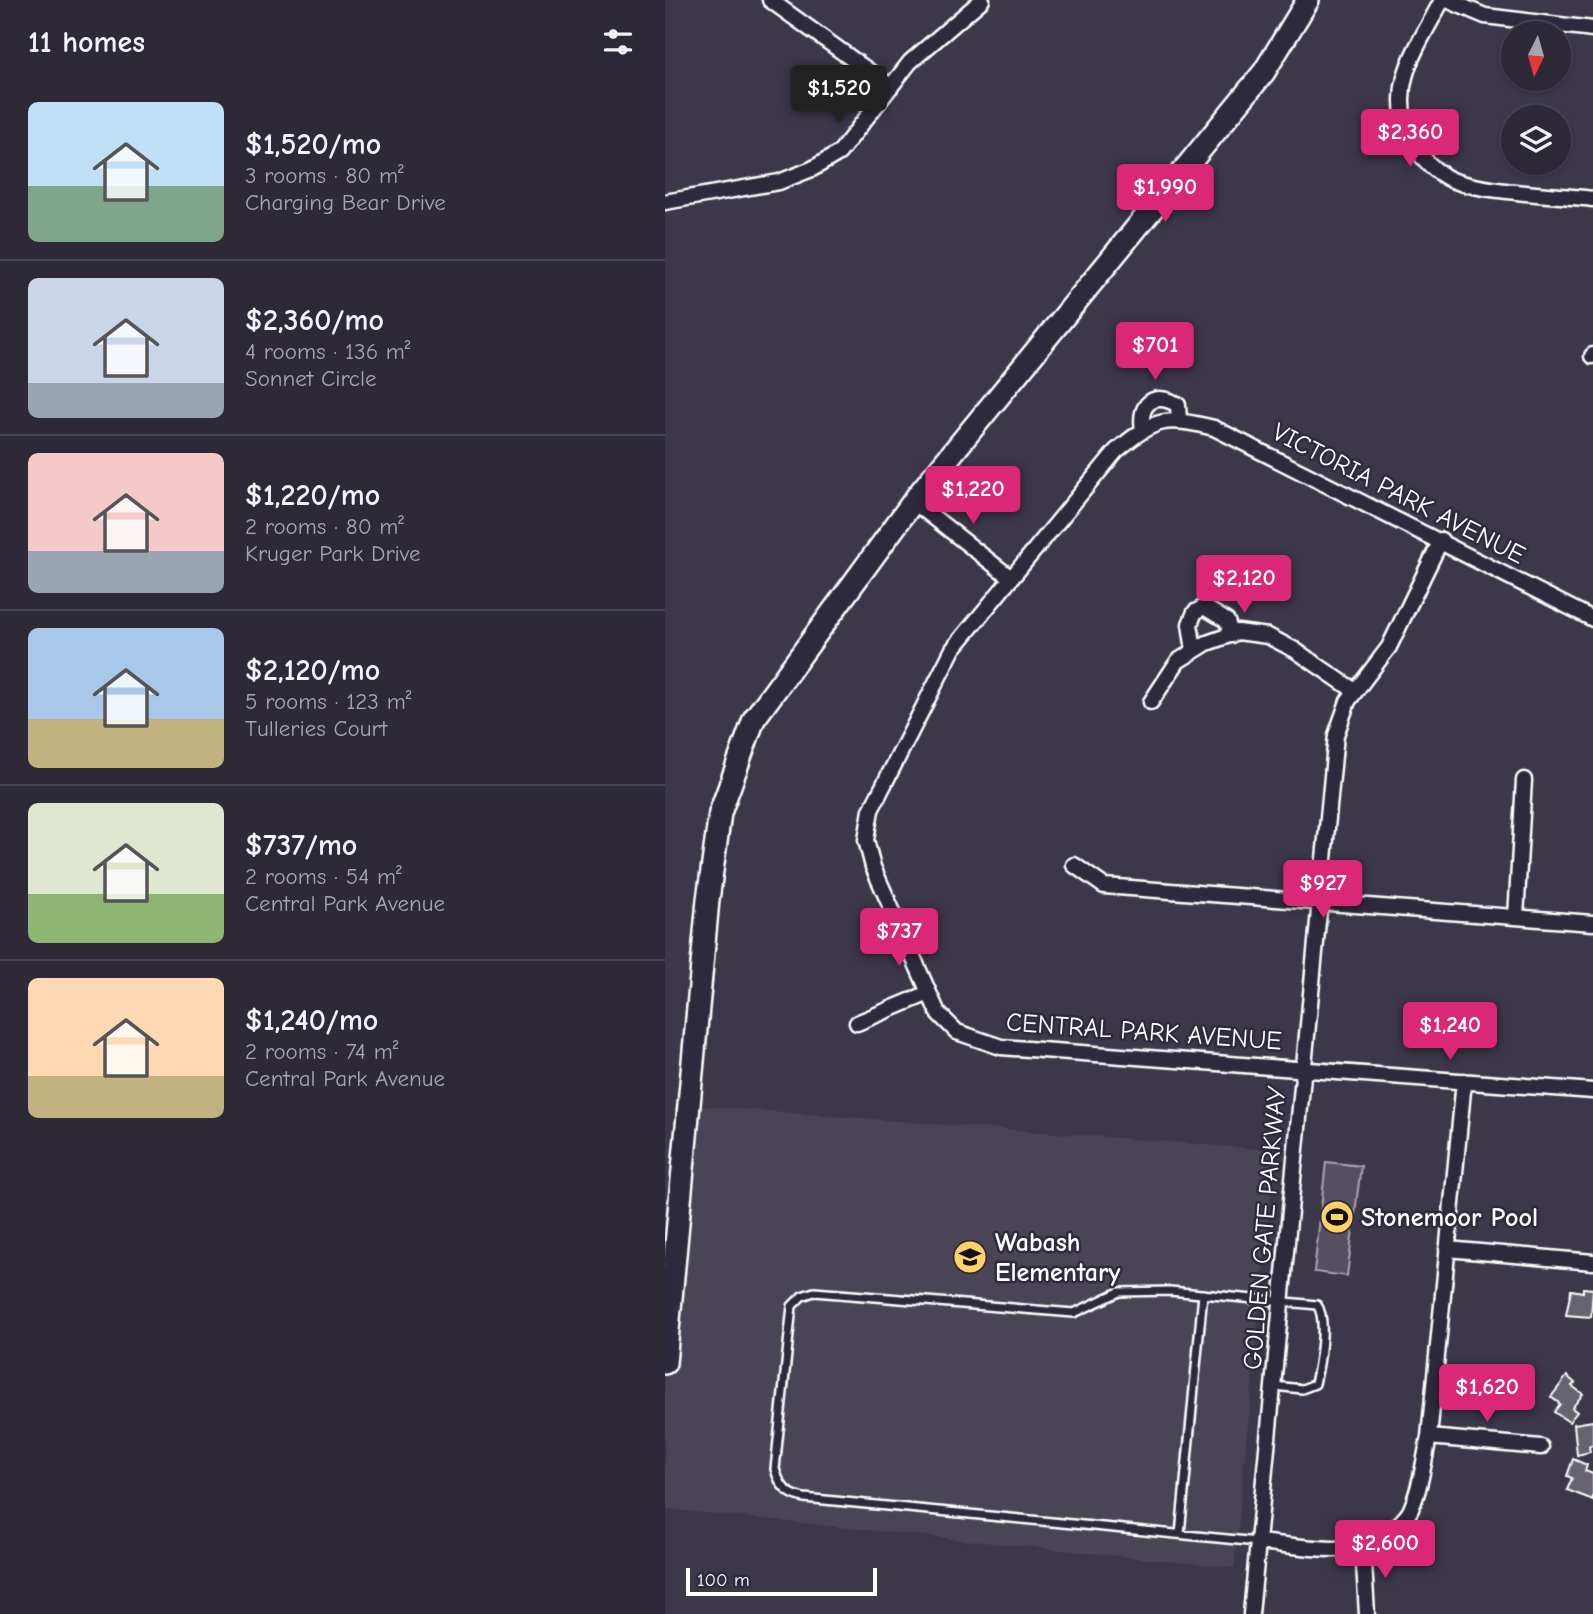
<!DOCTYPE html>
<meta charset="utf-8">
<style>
:root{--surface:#2d2937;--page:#393542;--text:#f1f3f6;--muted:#a7a6ad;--line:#484552;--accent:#db2777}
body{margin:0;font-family:"Comic Neue",sans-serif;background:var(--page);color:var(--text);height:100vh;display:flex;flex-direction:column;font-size:26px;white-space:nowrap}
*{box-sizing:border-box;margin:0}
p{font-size:23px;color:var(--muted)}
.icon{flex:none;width:38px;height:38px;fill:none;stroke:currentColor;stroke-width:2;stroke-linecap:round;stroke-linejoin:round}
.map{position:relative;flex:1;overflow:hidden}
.drawer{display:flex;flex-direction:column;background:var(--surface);width:665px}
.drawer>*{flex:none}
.needle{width:46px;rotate:185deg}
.tools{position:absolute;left:836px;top:21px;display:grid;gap:14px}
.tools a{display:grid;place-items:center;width:70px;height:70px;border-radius:50%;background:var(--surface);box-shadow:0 2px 5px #0004,0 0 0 2px var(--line);font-size:35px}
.scale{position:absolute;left:21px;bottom:18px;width:191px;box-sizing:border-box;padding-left:7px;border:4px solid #fff;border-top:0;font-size:19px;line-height:24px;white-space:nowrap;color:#fff;-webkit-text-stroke:5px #2f2a3d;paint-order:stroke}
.price{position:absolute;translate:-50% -60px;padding:0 16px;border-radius:7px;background:var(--accent);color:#fff;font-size:23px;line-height:46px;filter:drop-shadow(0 2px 4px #0008)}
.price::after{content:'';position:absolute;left:50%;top:42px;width:21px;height:16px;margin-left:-10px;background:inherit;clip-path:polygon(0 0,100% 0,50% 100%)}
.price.active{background:#222;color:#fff}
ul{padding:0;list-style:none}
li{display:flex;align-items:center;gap:21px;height:175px;padding:0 28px}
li+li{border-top:2px solid var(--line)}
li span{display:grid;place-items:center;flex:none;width:196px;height:140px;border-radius:10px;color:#555}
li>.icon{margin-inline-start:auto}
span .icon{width:84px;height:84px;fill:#fffc;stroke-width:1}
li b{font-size:30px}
h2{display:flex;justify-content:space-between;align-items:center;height:84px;padding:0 28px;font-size:30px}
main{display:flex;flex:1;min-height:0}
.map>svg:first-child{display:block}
</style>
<main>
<section class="drawer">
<h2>11 homes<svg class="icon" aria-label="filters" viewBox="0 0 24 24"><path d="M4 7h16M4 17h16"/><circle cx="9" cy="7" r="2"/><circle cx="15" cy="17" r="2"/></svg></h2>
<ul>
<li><span style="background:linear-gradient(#bfe0f5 60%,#7fa58c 0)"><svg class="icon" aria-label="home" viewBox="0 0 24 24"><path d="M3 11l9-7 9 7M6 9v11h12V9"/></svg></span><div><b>$1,520/mo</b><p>3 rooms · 80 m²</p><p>Charging Bear Drive</p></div></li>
<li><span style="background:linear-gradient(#c9d6e8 75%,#9aa5b1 0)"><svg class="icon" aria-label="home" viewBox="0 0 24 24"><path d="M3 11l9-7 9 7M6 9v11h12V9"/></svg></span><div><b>$2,360/mo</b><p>4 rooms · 136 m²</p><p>Sonnet Circle</p></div></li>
<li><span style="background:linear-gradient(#f6c9c9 70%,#9aa5b1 0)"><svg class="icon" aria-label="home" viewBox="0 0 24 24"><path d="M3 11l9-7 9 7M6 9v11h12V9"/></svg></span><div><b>$1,220/mo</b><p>2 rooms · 80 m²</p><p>Kruger Park Drive</p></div></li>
<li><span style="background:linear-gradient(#a9c7e8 65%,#c2b280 0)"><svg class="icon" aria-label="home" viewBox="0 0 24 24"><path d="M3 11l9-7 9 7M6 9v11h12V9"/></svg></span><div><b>$2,120/mo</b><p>5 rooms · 123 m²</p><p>Tulleries Court</p></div></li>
<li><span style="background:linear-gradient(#dfe7d0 65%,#8fb573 0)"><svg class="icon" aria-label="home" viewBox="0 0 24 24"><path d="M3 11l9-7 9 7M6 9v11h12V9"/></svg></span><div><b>$737/mo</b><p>2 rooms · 54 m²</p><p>Central Park Avenue</p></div></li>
<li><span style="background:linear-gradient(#ffd9b3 70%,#c2b280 0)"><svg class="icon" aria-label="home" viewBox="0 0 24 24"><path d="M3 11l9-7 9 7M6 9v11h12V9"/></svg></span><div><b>$1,240/mo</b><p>2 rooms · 74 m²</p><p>Central Park Avenue</p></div></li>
</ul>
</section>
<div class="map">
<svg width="928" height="1614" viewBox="0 0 928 1614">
<rect width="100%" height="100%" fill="#3c3749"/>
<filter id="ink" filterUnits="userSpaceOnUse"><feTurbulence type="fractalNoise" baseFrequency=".0143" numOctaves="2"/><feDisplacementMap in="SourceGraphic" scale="14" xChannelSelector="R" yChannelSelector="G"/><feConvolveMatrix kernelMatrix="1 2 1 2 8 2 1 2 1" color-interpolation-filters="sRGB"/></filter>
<g filter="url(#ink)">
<path fill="#494455" d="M25 1105 610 1150 569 1568 0 1509V1363Z"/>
<path fill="#555060" stroke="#aaa8b0" stroke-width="2" d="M661 1162 696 1166 682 1276 649 1272Z"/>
<path fill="#666270" stroke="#fff" stroke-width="2" d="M918 1288 928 1289 926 1317 901 1315 906 1290 918 1292Z
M902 1376 910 1383 907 1386 918 1394 907 1408 912 1412 904 1422 889 1412 895 1404 886 1397Z
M928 1421V1445L924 1446 925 1452 912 1455 909 1424Z
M908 1459 922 1465 920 1471 928 1474V1500L902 1490 907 1478 902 1476Z"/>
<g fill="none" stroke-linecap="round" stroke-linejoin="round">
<defs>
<path id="service" d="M515 1534 538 1294
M593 1542 139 1498C121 1494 115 1486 110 1469L127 1306 137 1296 149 1292 409 1313 454 1292 505 1291 652 1305C663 1319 654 1367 650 1384L637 1389 609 1386"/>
<path id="minor" d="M105 0 226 87
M777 0C765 24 747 51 740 77 730 115 746 156 781 177 806 192 895 195 928 199
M782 0 820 16 928 29
M0 202 114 182 147 169 174 153 245 62 317 0
M927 356 928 355
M478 429C473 403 490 391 513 405L514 420
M249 502 346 578
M928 619 549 428C499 416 491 418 451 451L288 649 206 810 201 840 208 867 273 1013 292 1032 336 1047 928 1091
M529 651 525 624 530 612 539 607 562 621 566 635
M486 702 513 661 542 643 573 632 603 636 630 650 690 691
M409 865 439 886 928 923
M851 917 859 780
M192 1023 264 993
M782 1249 928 1262
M764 1437 876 1447
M594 1542C638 1546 697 1562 732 1526 737 1521 743 1516 746 1509 756 1486 759 1461 764 1437L799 1081
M698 1547 702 1614
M586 1614 671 735 683 701 724 647 776 540"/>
<path id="secondary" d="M0 1363 43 900 55 813 89 719 253 495 599 72 643 0"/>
</defs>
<use href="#service" stroke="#fff" stroke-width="12"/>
<use href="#minor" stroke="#fff" stroke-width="19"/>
<use href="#secondary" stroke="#fff" stroke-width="26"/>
<use href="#service" stroke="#2f2a3d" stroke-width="7"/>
<use href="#minor" stroke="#2f2a3d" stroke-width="14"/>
<use href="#secondary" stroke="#2f2a3d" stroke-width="21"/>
</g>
</g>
<defs>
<symbol id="stadium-disc" viewBox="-11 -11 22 22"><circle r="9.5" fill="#ffd166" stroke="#2f2a3d"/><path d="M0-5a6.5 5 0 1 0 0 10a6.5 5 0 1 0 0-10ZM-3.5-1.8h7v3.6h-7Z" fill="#111"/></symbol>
<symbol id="school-disc" viewBox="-11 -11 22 22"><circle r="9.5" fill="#ffd166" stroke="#2f2a3d"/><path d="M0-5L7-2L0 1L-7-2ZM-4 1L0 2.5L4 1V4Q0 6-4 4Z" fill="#111"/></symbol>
</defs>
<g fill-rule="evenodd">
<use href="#stadium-disc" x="653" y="1198" width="38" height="38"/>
<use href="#school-disc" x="286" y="1238" width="38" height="38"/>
</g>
<g text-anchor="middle" stroke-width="5" stroke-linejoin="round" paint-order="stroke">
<g font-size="26" fill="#fff" stroke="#2f2a3d">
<text transform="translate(734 493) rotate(27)" y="9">VICTORIA PARK AVENUE</text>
<text transform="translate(479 1031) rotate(4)" y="9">CENTRAL PARK AVENUE</text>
<text transform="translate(599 1228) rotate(-85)" y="9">GOLDEN GATE PARKWAY</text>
</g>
<g font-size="26" font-weight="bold" fill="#fff" stroke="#2f2a3d" text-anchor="start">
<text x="696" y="1226">Stonemoor Pool</text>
<text x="330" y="1251">Wabash<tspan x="330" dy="30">Elementary</tspan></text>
</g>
</g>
</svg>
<div class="tools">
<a><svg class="needle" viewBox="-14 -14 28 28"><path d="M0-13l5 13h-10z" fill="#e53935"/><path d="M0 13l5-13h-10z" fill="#a7a6ad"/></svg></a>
<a><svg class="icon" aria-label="layers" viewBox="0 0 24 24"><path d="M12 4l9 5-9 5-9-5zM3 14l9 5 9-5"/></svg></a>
</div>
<div class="scale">100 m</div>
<b class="price active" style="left:174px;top:125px">$1,520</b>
<b class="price" style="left:745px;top:169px">$2,360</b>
<b class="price" style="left:500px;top:224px">$1,990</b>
<b class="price" style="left:490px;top:382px">$701</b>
<b class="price" style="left:308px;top:526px">$1,220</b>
<b class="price" style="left:579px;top:615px">$2,120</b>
<b class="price" style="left:658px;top:920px">$927</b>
<b class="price" style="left:234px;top:968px">$737</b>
<b class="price" style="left:785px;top:1062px">$1,240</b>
<b class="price" style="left:822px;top:1424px">$1,620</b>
<b class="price" style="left:720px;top:1580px">$2,600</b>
</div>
</main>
